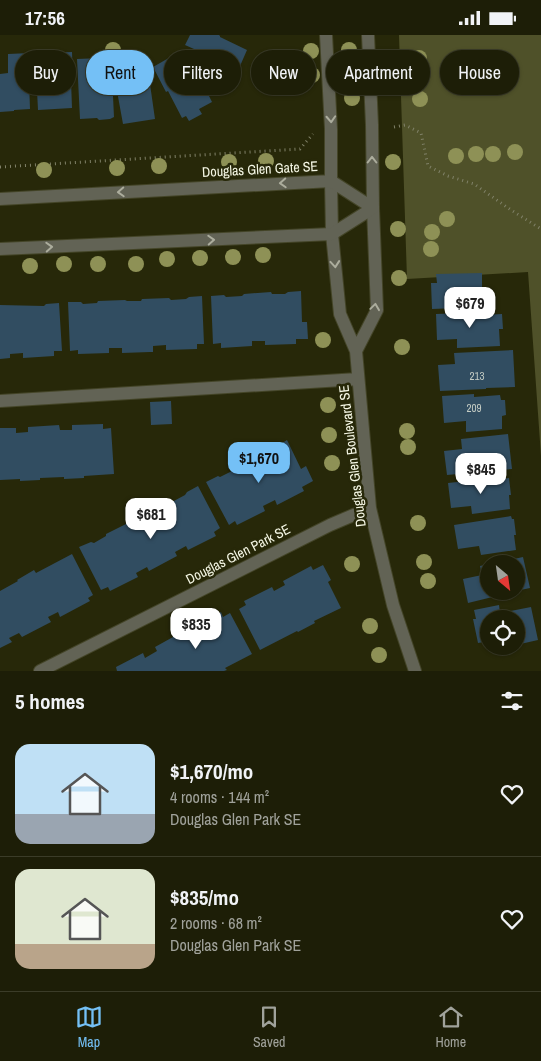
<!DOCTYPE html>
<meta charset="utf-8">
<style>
:root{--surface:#1d1e07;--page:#252711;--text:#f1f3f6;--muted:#a0a29b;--line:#3b3c28;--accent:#74c0f6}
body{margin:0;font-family:"Archivo Narrow",sans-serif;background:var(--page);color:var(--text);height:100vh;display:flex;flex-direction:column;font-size:19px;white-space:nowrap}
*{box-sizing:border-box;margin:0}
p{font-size:16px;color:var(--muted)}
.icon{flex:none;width:28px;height:28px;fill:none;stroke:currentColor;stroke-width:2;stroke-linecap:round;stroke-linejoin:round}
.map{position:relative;height:636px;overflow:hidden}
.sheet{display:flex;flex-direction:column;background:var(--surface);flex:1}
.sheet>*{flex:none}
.banner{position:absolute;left:15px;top:15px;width:511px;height:45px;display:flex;gap:10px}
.needle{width:32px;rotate:151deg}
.controls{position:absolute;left:480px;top:520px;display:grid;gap:10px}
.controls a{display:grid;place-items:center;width:45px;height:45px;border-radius:50%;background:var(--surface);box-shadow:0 1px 4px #0004,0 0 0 1px var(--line);font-size:25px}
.price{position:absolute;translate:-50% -42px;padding:0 11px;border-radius:10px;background:#fff;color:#222;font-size:16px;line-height:32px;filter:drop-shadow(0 1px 2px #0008)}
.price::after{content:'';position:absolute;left:50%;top:30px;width:15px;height:11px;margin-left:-8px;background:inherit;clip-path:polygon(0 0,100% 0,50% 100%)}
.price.selected{background:var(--accent);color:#111}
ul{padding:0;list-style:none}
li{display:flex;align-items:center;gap:15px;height:125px;padding:0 15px}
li+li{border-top:1px solid var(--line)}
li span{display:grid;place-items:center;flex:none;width:140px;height:100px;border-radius:15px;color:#555}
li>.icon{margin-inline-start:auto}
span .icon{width:60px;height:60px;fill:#fffc;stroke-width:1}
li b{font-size:21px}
h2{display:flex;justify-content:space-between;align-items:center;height:60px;padding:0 15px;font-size:21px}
.pill{padding:0 18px;border-radius:22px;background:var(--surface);box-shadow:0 1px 4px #0004,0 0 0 1px var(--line);font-size:18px;line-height:45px}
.pill.selected{background:var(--accent);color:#111}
.status{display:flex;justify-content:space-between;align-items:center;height:35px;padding:0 25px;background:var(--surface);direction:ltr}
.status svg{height:14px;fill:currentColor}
.dock{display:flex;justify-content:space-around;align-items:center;height:70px;border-top:1px solid var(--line);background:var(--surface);font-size:14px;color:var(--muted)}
.dock a{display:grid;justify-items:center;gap:2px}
.dock .selected{color:var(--accent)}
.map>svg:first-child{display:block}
</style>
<div class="status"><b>17:56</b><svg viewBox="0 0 49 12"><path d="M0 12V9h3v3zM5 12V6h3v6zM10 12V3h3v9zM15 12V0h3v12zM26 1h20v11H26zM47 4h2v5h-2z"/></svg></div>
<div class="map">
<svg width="541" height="636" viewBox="0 0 541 636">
<rect width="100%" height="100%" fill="#272809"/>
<path fill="#4f5129" d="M399 0H541V421L528 237 407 244Z"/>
<path fill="#314d61" d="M190 0H219L220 1V2L247 15 233 47 201 33 204 25 201 23 203 18 185 10Z
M72 17 73 44 71 45 72 73 38 75 36 36 50 35 48 18Z
M30 18 31 44 29 45 30 74 14 75V76L0 77V39L8 38V19Z
M174 20 185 40 196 35 212 67 199 74 202 79 189 86 186 81 182 83 168 56 166 57 153 32Z
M101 23 102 40H112L114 82 110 84 99 85 97 83 80 84 77 24Z
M147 28 155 84 123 89 117 56 125 55 123 32Z
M482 238V254H484L485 272 432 274 431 248H437L436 239Z
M301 256 302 287H307L308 304H296V309L265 310V306H252V311L221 313V308L213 309 211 261 224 260 226 262 242 261 244 259 271 257 272 259H285L288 257Z
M202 261 204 309H197V314L166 315V310L153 311V317H150L122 318V313H109V318L78 319V315L70 316 68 267H81L83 269 97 268 98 266 125 265 127 266H141L142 264 169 263 171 265 186 264 189 262Z
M59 268 62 316H54V321L23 323V318L10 319V323L0 324V270L44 271 46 269Z
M464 278V281L502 279 503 294H499L500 311 457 313V304L437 305 436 279Z
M513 315 515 352 486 353V354L440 356 438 330 455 329 454 318Z
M474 359V362L500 360 501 365H505L506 380 502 381V394L466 397V386L444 388 442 361Z
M171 366 172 389 151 390 150 367Z
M103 389V394L111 393 114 439 84 441V443L64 444V442L40 443V445L20 446V444L0 445V393H16V398L28 397V392L59 390 60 395H72V390Z
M508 399 512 434 447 440 444 416 462 414 461 404Z
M287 405 301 434 306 431 313 446 302 452 304 456 277 470 275 465 263 471 265 476 237 490 235 486 229 490 206 447 218 441 220 442 234 435 233 433 257 421 260 422Z
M509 443 511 460H509L510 474 472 479 471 471 451 473 448 448 475 445V447Z
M198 451 220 493 214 497 216 501 188 515 186 511 175 517 177 521 149 536 147 532 136 538 138 542 110 556 108 552 101 555 79 512 91 507 94 508 106 501V499L130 487H132L146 480 145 478 169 466 172 467 185 460 187 457Z
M511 481 512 484H514L516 500H514L516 515 481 520 479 511 458 514 454 490Z
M72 519 93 560 88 563 90 566 60 582 58 577 48 582 51 587 22 602 19 598 9 603 12 607 0 613V556L18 546 17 545 34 535 36 538Z
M523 522 530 553 516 556V529L495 528Z
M489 529V556L513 557 468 568 463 544 482 540 480 531Z
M323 530 331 545 328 547 341 573 314 586 315 588 298 597 297 596 260 615 239 574 246 570 244 566 272 552 274 556 285 550 283 546 311 531 313 535Z
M499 570 500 578 531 572 538 605 516 610V584H489V606L478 608 473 584H476L474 575Z
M221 577 223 582 230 578 252 619 225 633 227 635 224 636H117L116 632 143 618 145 623 157 616 155 612 182 597 185 602 196 596 194 592Z"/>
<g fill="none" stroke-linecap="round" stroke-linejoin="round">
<defs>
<path id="minor" d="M331 146 332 199 340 279 356 316 370 473 393 570 415 636
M356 316 377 275 373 173
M0 366 358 344
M40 636 330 490 370 473"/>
<path id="tertiary" d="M326 0 331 94V146
M368 0 372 90 373 173
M0 164 331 146 373 173
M0 214 332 199 373 173"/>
</defs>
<use href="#minor" stroke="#444528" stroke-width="14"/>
<use href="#tertiary" stroke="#444528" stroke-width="14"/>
<path stroke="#818269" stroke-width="3" stroke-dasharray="1 4" stroke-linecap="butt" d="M394 92 405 90 421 98 428 131 448 141 474 149 511 175 541 194
M0 132 300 114 313 99"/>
<use href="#minor" stroke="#626355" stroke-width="12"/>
<use href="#tertiary" stroke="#626355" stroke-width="12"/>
</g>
<g fill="#8e9156">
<circle cx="113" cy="15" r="8"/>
<circle cx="349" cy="15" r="8"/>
<circle cx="311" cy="16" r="8"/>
<circle cx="419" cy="23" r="8"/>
<circle cx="350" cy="37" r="8"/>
<circle cx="312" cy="40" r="8"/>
<circle cx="390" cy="42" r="8"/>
<circle cx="420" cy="44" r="8"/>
<circle cx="352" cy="63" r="8"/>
<circle cx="420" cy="64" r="8"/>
<circle cx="515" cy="117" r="8"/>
<circle cx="476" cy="119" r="8"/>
<circle cx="493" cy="119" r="8"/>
<circle cx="456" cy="121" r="8"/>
<circle cx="266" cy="126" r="8"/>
<circle cx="229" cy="127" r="8"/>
<circle cx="393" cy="127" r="8"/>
<circle cx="159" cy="131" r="8"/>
<circle cx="117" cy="133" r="8"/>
<circle cx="44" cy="135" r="8"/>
<circle cx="447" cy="184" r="8"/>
<circle cx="398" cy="194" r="8"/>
<circle cx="432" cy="197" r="8"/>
<circle cx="431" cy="214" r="8"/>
<circle cx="263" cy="220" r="8"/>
<circle cx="233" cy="222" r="8"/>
<circle cx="200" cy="223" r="8"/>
<circle cx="167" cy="224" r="8"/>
<circle cx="64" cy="229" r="8"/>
<circle cx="98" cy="229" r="8"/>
<circle cx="136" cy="229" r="8"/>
<circle cx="30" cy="231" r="8"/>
<circle cx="399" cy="243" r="8"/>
<circle cx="323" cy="305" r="8"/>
<circle cx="402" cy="312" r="8"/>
<circle cx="328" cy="370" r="8"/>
<circle cx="407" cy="396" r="8"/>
<circle cx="329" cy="400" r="8"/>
<circle cx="408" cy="412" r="8"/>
<circle cx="332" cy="428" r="8"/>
<circle cx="418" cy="488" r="8"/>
<circle cx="424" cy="527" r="8"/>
<circle cx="352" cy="529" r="8"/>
<circle cx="428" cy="546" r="8"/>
<circle cx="370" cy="591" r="8"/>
<circle cx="379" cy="620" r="8"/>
</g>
<defs><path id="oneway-chevron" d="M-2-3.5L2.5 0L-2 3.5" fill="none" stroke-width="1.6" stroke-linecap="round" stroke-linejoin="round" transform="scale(1.25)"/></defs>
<g stroke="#acad9d">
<use href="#oneway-chevron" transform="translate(331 84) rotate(87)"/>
<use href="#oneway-chevron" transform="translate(372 125) rotate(-90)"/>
<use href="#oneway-chevron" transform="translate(283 148) rotate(177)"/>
<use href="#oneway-chevron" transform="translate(121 157) rotate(177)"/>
<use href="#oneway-chevron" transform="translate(211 205) rotate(-3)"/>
<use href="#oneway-chevron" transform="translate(49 212) rotate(-3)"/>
<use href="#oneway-chevron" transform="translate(335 229) rotate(85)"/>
<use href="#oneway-chevron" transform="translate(375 272) rotate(-82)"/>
</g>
<g text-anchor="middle" stroke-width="5" stroke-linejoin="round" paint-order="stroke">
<g font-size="11" fill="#c4ccc4">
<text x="477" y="345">213</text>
<text x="474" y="377">209</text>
</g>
<g font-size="14" fill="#f5f7e5" stroke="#272809">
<text transform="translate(260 134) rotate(-3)" y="5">Douglas Glen Gate SE</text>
<text transform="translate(352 421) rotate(-97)" y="5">Douglas Glen Boulevard SE</text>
<text transform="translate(238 519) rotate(-27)" y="5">Douglas Glen Park SE</text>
</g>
</g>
</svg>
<div class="controls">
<a><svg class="needle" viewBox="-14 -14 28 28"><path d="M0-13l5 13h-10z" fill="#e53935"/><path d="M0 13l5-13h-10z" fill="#a0a29b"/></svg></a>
<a><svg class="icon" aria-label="locate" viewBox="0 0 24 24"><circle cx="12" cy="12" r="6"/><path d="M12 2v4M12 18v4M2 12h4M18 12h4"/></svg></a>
</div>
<b class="price" style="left:470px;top:294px">$679</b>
<b class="price selected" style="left:259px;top:449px">$1,670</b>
<b class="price" style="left:481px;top:460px">$845</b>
<b class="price" style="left:151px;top:505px">$681</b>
<b class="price" style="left:196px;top:615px">$835</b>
<div class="banner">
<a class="pill">Buy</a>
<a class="pill selected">Rent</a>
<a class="pill">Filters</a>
<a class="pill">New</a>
<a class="pill">Apartment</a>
<a class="pill">House</a>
</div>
</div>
<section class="sheet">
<h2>5 homes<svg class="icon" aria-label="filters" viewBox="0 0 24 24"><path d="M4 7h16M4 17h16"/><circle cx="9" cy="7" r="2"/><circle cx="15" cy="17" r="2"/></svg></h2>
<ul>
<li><span style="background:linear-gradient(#bfe0f5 70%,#9aa5b1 0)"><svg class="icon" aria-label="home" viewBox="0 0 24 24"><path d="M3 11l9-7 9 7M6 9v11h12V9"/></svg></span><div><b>$1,670/mo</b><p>4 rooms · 144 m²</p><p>Douglas Glen Park SE</p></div><svg class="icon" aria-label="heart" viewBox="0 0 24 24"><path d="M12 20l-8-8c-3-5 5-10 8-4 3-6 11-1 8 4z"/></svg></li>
<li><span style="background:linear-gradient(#dfe7d0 75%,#b9a48a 0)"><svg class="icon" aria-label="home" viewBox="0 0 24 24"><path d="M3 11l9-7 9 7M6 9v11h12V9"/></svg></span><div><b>$835/mo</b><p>2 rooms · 68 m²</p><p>Douglas Glen Park SE</p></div><svg class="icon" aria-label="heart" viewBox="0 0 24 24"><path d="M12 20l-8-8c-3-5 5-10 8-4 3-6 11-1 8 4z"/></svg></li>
</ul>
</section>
<nav class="dock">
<a class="selected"><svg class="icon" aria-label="map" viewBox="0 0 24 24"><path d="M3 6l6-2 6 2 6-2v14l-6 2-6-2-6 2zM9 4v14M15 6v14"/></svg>Map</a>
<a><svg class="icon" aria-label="saved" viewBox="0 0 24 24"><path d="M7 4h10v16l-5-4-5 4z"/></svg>Saved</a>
<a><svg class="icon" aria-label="home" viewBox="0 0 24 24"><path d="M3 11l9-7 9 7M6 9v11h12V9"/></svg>Home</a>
</nav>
